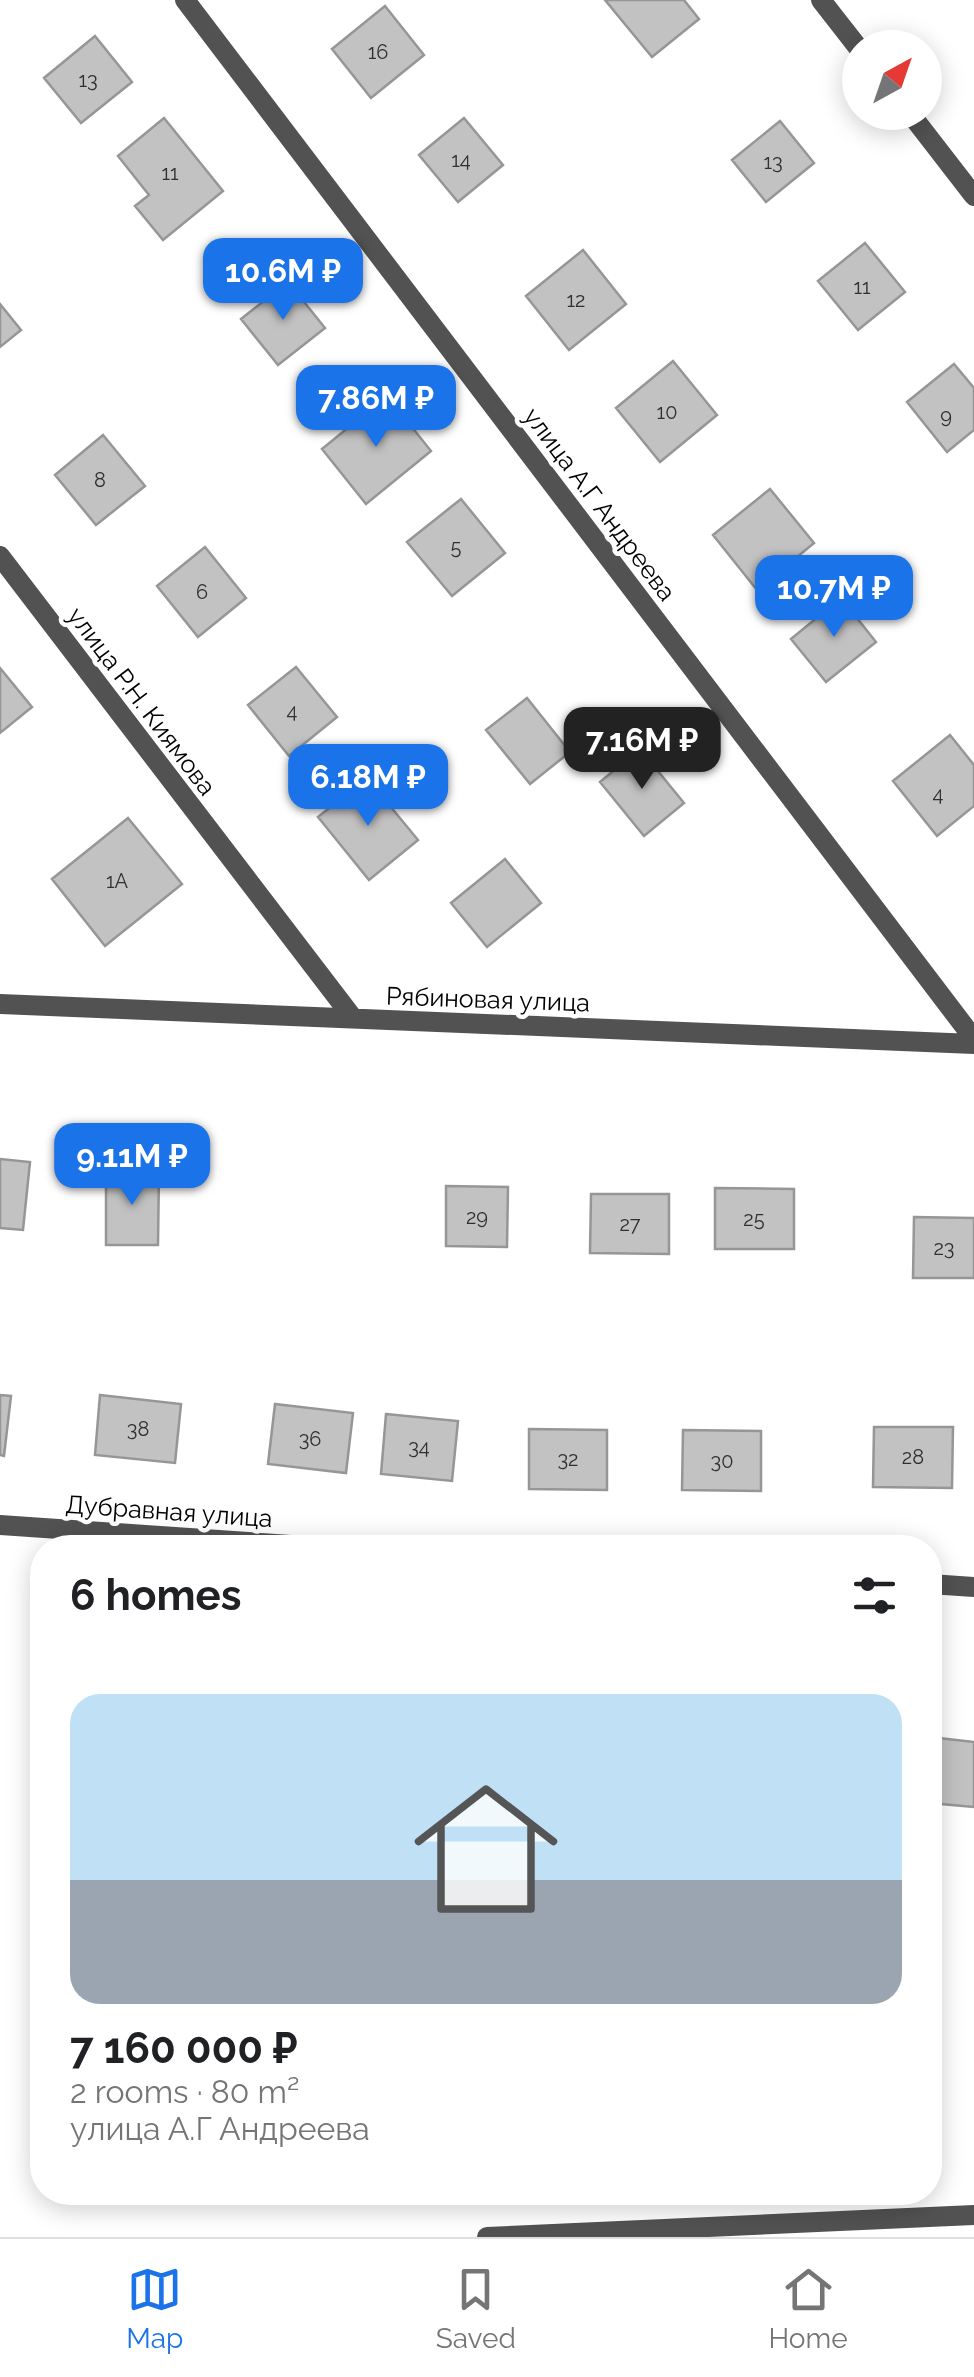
<!DOCTYPE html>
<meta charset="utf-8">
<style>
:root{--surface:#fff;--page:#f6f6f6;--text:#202124;--muted:#757577;--line:#e0e0e0;--accent:#1a73e8}
body{margin:0;font-family:Raleway,sans-serif;background:var(--page);color:var(--text);height:100vh;display:flex;flex-direction:column;font-size:38px;white-space:nowrap}
*{box-sizing:border-box;margin:0}
p{font-size:32px;color:var(--muted)}
.icon{flex:none;width:55px;height:55px;fill:none;stroke:currentColor;stroke-width:2;stroke-linecap:round;stroke-linejoin:round}
.map{position:relative;flex:1;overflow:hidden}
.sheet{position:absolute;left:30px;top:1535px;width:912px;height:670px;display:flex;flex-direction:column;background:var(--surface);border-radius:40px;box-shadow:0 5px 25px #0003}
.sheet>*{flex:none}
.needle{width:65px;rotate:40deg}
.fabs{position:absolute;left:842px;top:30px;display:grid;gap:20px}
.fabs a{display:grid;place-items:center;width:100px;height:100px;border-radius:50%;background:var(--surface);box-shadow:0 5px 25px #0003;font-size:50px}
.price{position:absolute;translate:-50% -85px;padding:0 22px;border-radius:20px;background:var(--accent);color:#fff;font-size:32px;line-height:65px;filter:drop-shadow(0 2px 5px #0008)}
.price::after{content:'';position:absolute;left:50%;top:60px;width:30px;height:22px;margin-left:-15px;background:inherit;clip-path:polygon(0 0,100% 0,50% 100%)}
.price.active{background:#222;color:#fff}
ul{padding:0;list-style:none}
li{display:grid;align-content:center;gap:20px;height:530px;padding:0 40px}
li span{display:grid;place-items:center;height:310px;border-radius:30px;color:#555}
li>.icon{margin-inline-start:auto}
span .icon{width:180px;height:180px;fill:#fffc;stroke-width:1}
li b{font-size:42px}
h2{display:flex;justify-content:space-between;align-items:center;height:120px;padding:0 40px;font-size:42px}
.tabs{display:flex;justify-content:space-around;align-items:center;height:140px;border-top:2px solid var(--line);background:var(--surface);font-size:28px;color:var(--muted)}
.tabs a{display:grid;justify-items:center;gap:5px}
.tabs .active{color:var(--accent)}
.map>svg:first-child{display:block}
</style>
<div class="map">
<svg width="974" height="2237" viewBox="0 0 974 2237">
<rect width="100%" height="100%" fill="#fff"/>
<path fill="#c2c2c2" stroke="#969696" stroke-width="2.5" d="M605 0H684L699 19 652 57Z
M385 6 424 55 371 98 332 49Z
M95 36 132 82 81 123 44 78Z
M164 118 223 191 163 240 135 206 149 195 118 156Z
M464 118 503 165 458 202 419 155Z
M780 121 814 163 766 202 732 160Z
M865 243 905 292 858 330 818 281Z
M583 250 626 304 569 350 526 296Z
M288 282 325 328 278 365 241 319Z
M0 304 21 330 0 347Z
M673 361 717 415 660 462 616 408Z
M954 364 974 388V430L947 452 907 402Z
M387 396 431 451 366 504 322 449Z
M103 435 145 486 96 525 55 475Z
M770 489 814 543 757 590 713 535Z
M461 499 505 553 452 596 407 542Z
M205 547 246 598 198 637 157 586Z
M841 598 876 642 826 682 791 639Z
M296 667 337 717 289 756 248 705Z
M0 668 32 707 0 733Z
M527 698 570 752 530 784 486 730Z
M950 735 974 765V806L937 836 893 781Z
M640 749 684 803 644 836 600 782Z
M367 778 418 840 369 880 318 817Z
M128 818 182 884 105 946 52 879Z
M505 859 541 903 487 947 451 903Z
M0 1159 30 1162 23 1230 0 1228Z
M106 1171 159 1172 158 1245H106Z
M446 1186 508 1187 507 1247 446 1246Z
M715 1188 794 1189V1249H715Z
M591 1194H669V1254L590 1253Z
M914 1217 974 1218V1278H913Z
M0 1395 11 1396 4 1456 0 1455Z
M100 1395 181 1404 175 1463 95 1455Z
M275 1404 353 1413 346 1473 268 1464Z
M386 1414 458 1421 452 1481 381 1474Z
M874 1427H953L952 1488 873 1487Z
M529 1429 607 1430V1490L529 1489Z
M683 1430 761 1431V1491L682 1490Z
M930 1737 974 1742V1807L930 1803Z"/>
<g fill="none" stroke-linecap="round" stroke-linejoin="round">
<path stroke="#525252" stroke-width="20" d="M185 0 974 1039
M821 0 860 50
M909 112 974 196
M0 556 353 1018
M0 1004 974 1044
M0 1525 335 1548
M930 1584 974 1587"/>
<path stroke="#525252" stroke-width="20" d="M487 2237 974 2215"/>
</g>
<g text-anchor="middle" stroke-width="9" stroke-linejoin="round" paint-order="stroke">
<g font-size="20" fill="#303030">
<text x="378" y="59">16</text>
<text x="88" y="87">13</text>
<text x="461" y="167">14</text>
<text x="773" y="169">13</text>
<text x="170" y="180">11</text>
<text x="862" y="294">11</text>
<text x="576" y="307">12</text>
<text x="667" y="419">10</text>
<text x="946" y="423">9</text>
<text x="100" y="487">8</text>
<text x="456" y="554">5</text>
<text x="202" y="599">6</text>
<text x="292" y="718">4</text>
<text x="938" y="801">4</text>
<text x="117" y="888">1А</text>
<text x="477" y="1224">29</text>
<text x="754" y="1226">25</text>
<text x="630" y="1231">27</text>
<text x="944" y="1255">23</text>
<text x="138" y="1436">38</text>
<text x="310" y="1446">36</text>
<text x="419" y="1454">34</text>
<text x="913" y="1464">28</text>
<text x="568" y="1466">32</text>
<text x="722" y="1468">30</text>
</g>
<g font-size="25" fill="#000" stroke="#fff">
<text transform="translate(600 504) rotate(53)" y="9">улица А.Г Андреева</text>
<text transform="translate(142 701) rotate(53)" y="9">улица Р.Н. Киямова</text>
<text transform="translate(488 999) rotate(2)" y="9">Рябиновая улица</text>
<text transform="translate(169 1511) rotate(4)" y="9">Дубравная улица</text>
</g>
</g>
</svg>
<div class="fabs">
<a><svg class="needle" viewBox="-14 -14 28 28"><path d="M0-13l5 13h-10z" fill="#e53935"/><path d="M0 13l5-13h-10z" fill="#757577"/></svg></a>
</div>
<b class="price" style="left:283px;top:323px">10.6M ₽</b>
<b class="price" style="left:376px;top:450px">7.86M ₽</b>
<b class="price" style="left:834px;top:640px">10.7M ₽</b>
<b class="price active" style="left:642px;top:792px">7.16M ₽</b>
<b class="price" style="left:368px;top:829px">6.18M ₽</b>
<b class="price" style="left:132px;top:1208px">9.11M ₽</b>
<section class="sheet">
<h2>6 homes<svg class="icon" aria-label="filters" viewBox="0 0 24 24"><path d="M4 7h16M4 17h16"/><circle cx="9" cy="7" r="2"/><circle cx="15" cy="17" r="2"/></svg></h2>
<ul>
<li><span style="background:linear-gradient(#bfe0f5 60%,#9aa5b1 0)"><svg class="icon" aria-label="home" viewBox="0 0 24 24"><path d="M3 11l9-7 9 7M6 9v11h12V9"/></svg></span><div><b>7 160 000 ₽</b><p>2 rooms · 80 m²</p><p>улица А.Г Андреева</p></div></li>
</ul>
</section>
</div>
<nav class="tabs">
<a class="active"><svg class="icon" aria-label="map" viewBox="0 0 24 24"><path d="M3 6l6-2 6 2 6-2v14l-6 2-6-2-6 2zM9 4v14M15 6v14"/></svg>Map</a>
<a><svg class="icon" aria-label="saved" viewBox="0 0 24 24"><path d="M7 4h10v16l-5-4-5 4z"/></svg>Saved</a>
<a><svg class="icon" aria-label="home" viewBox="0 0 24 24"><path d="M3 11l9-7 9 7M6 9v11h12V9"/></svg>Home</a>
</nav>
